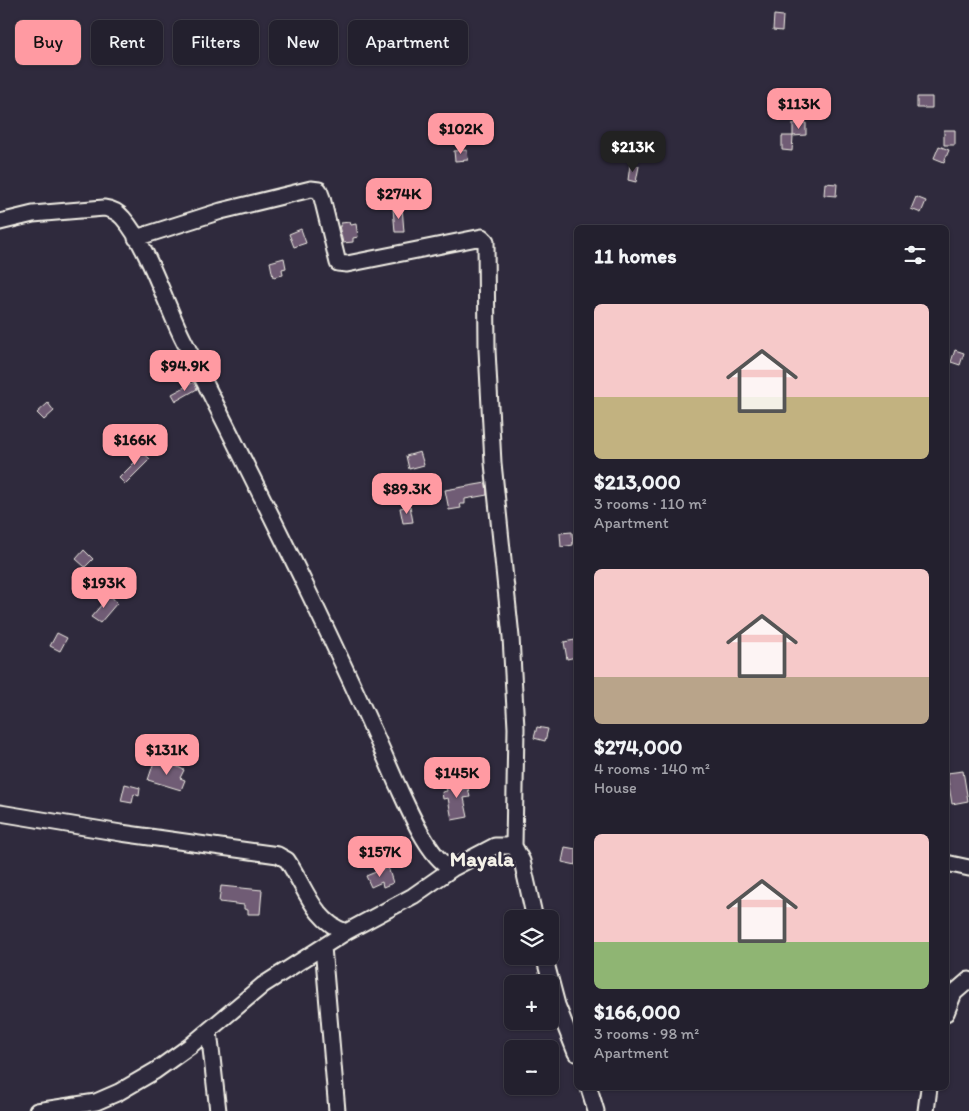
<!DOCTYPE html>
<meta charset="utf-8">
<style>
:root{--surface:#23202e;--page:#2f2d3a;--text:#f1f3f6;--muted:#a3a3aa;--line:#403e4a;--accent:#ff9aa2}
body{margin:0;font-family:Itim,sans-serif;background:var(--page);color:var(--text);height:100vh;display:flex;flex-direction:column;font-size:19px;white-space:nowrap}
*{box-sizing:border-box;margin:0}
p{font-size:16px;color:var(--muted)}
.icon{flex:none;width:28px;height:28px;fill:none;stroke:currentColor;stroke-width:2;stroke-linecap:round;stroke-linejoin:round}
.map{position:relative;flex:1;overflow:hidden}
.details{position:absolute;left:574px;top:225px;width:375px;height:865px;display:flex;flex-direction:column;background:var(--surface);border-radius:8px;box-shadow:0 1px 4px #0004,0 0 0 1px var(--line)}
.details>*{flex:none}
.hud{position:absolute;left:15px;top:20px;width:475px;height:45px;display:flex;gap:10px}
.buttons{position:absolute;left:504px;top:910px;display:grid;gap:10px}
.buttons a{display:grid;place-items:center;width:55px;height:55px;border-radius:8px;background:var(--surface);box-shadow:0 1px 4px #0004,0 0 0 1px var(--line);font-size:25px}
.price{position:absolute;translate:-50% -42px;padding:0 11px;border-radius:10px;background:var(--accent);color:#111;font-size:16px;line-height:32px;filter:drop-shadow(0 1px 2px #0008)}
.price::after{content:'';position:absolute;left:50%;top:30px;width:15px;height:11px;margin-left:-8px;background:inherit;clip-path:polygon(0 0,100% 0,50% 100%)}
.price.active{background:#222;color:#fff}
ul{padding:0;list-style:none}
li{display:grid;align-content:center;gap:10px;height:265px;padding:0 20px}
li span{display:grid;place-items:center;height:155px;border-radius:8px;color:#555}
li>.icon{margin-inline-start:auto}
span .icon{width:90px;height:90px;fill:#fffc;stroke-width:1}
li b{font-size:21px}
h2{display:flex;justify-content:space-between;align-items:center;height:60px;padding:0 20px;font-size:21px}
.pill{padding:0 18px;border-radius:8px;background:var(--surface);box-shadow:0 1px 4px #0004,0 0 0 1px var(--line);font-size:18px;line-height:45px}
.pill.active{background:var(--accent);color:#111}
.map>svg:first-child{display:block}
</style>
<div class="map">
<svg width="969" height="1111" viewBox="0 0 969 1111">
<rect width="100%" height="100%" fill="#2f2a3d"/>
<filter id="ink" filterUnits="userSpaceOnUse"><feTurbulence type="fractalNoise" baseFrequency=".02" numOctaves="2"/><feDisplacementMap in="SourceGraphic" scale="10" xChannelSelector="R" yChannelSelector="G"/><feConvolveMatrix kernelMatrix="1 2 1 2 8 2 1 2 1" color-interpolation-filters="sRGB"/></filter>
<g filter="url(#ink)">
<path fill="#705c75" stroke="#f4f1e8" d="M774 15 783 16 782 31 773 30Z
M917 97H932V108H917Z
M806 123V135L793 136V124Z
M944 130H955V145H944Z
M782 136H793L792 151 782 150Z
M939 146 949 150 944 162 934 158Z
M467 150 468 160 455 161 454 151Z
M630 165 639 166 636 182 628 180Z
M825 183 837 184 836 196 824 195Z
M916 197 926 201 921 213 911 209Z
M402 207 404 232H395L393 208Z
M350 222 351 225 356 224 358 237 353 238V242L343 243 339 226H341V223Z
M301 229 306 243 294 247 289 234Z
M284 258 286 268 282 269 283 275 273 277 270 262Z
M955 350 964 353 960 365 951 362Z
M194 382 197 389 176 401 172 394Z
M48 403 54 411 44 420 37 413Z
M139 449 150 459 125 484 119 478 136 461 131 457Z
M420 452 424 465 409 469 406 456Z
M486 483 487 495 465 499V504H460L461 508 449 510 445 490Z
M410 506 413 522 403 523 400 508Z
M572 532 573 545 561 547 560 533Z
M84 550 93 559 85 567 76 559Z
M110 595 117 603 100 623 91 617Z
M57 633 67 638 60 651 50 646Z
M575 640 576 657 567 659 564 642Z
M537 727 548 729 545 741 534 738Z
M154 762 173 768 174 765 184 770 180 778 185 780 181 790 148 780Z
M963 771 968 801 952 804 947 773Z
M460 779 462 789 468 788 470 797 464 798 468 817 452 820 448 798 443 799 442 792 447 791 445 783Z
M125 784 140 788 139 796 134 794 132 803 121 801Z
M565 847 576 849V865L562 862Z
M388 867 393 883 383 887 382 882 371 887 366 876Z
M221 886 262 890 260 914H248V910L244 909V905L219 902Z"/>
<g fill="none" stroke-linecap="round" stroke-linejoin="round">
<defs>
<path id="minor" d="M0 222 33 214 104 208C112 209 118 212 123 218 148 246 166 306 184 341 257 487 331 632 396 782 406 803 430 863 453 868L495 846H514L522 861 535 919
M136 238 221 211 311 189 319 190 322 198 338 263 347 264 482 237 486 241 487 350 493 463 511 637 516 728 514 846
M0 813 121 833 278 855 287 860C305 886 314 922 346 932
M946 863 969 868
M323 947 337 1111
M544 956 557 1005 576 1053
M946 1013 954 993 969 980
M209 1031 218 1111
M589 1088 596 1111
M37 1111 96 1102 119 1092 155 1071 190 1046 263 985 346 932 413 896 453 868
M926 1111 929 1088"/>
</defs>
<use href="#minor" stroke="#f4f1e8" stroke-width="19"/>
<use href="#minor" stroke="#2f2a3d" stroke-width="15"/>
</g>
</g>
<g text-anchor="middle" stroke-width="4.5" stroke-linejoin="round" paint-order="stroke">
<g font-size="21" font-weight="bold" fill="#f4f1e8" stroke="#2f2a3d">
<text x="482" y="866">Mayala</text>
</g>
</g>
</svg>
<div class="buttons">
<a><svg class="icon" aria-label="layers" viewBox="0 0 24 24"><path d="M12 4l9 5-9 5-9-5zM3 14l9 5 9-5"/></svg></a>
<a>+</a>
<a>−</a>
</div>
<b class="price" style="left:799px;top:130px">$113K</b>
<b class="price" style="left:461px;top:155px">$102K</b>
<b class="price active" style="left:633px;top:173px">$213K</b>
<b class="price" style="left:399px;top:220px">$274K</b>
<b class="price" style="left:185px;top:392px">$94.9K</b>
<b class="price" style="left:135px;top:466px">$166K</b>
<b class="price" style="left:407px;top:515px">$89.3K</b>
<b class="price" style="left:104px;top:609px">$193K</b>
<b class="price" style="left:167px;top:776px">$131K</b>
<b class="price" style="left:457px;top:799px">$145K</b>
<b class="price" style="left:380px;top:878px">$157K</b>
<div class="hud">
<a class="pill active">Buy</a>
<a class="pill">Rent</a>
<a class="pill">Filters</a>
<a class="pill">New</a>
<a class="pill">Apartment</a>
</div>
<section class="details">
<h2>11 homes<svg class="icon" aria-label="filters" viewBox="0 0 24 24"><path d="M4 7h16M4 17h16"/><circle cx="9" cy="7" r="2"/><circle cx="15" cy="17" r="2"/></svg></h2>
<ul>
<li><span style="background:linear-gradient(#f6c9c9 60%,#c2b280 0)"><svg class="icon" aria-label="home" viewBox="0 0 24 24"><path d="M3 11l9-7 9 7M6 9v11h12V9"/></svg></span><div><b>$213,000</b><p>3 rooms · 110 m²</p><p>Apartment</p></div></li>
<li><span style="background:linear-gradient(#f6c9c9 70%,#b9a48a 0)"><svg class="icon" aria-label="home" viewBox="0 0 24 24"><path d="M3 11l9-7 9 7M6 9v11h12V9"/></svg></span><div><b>$274,000</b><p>4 rooms · 140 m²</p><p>House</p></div></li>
<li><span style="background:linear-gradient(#f6c9c9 70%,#8fb573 0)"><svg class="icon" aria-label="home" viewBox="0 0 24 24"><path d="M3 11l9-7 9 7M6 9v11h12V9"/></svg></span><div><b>$166,000</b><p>3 rooms · 98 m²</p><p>Apartment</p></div></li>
</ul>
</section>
</div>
